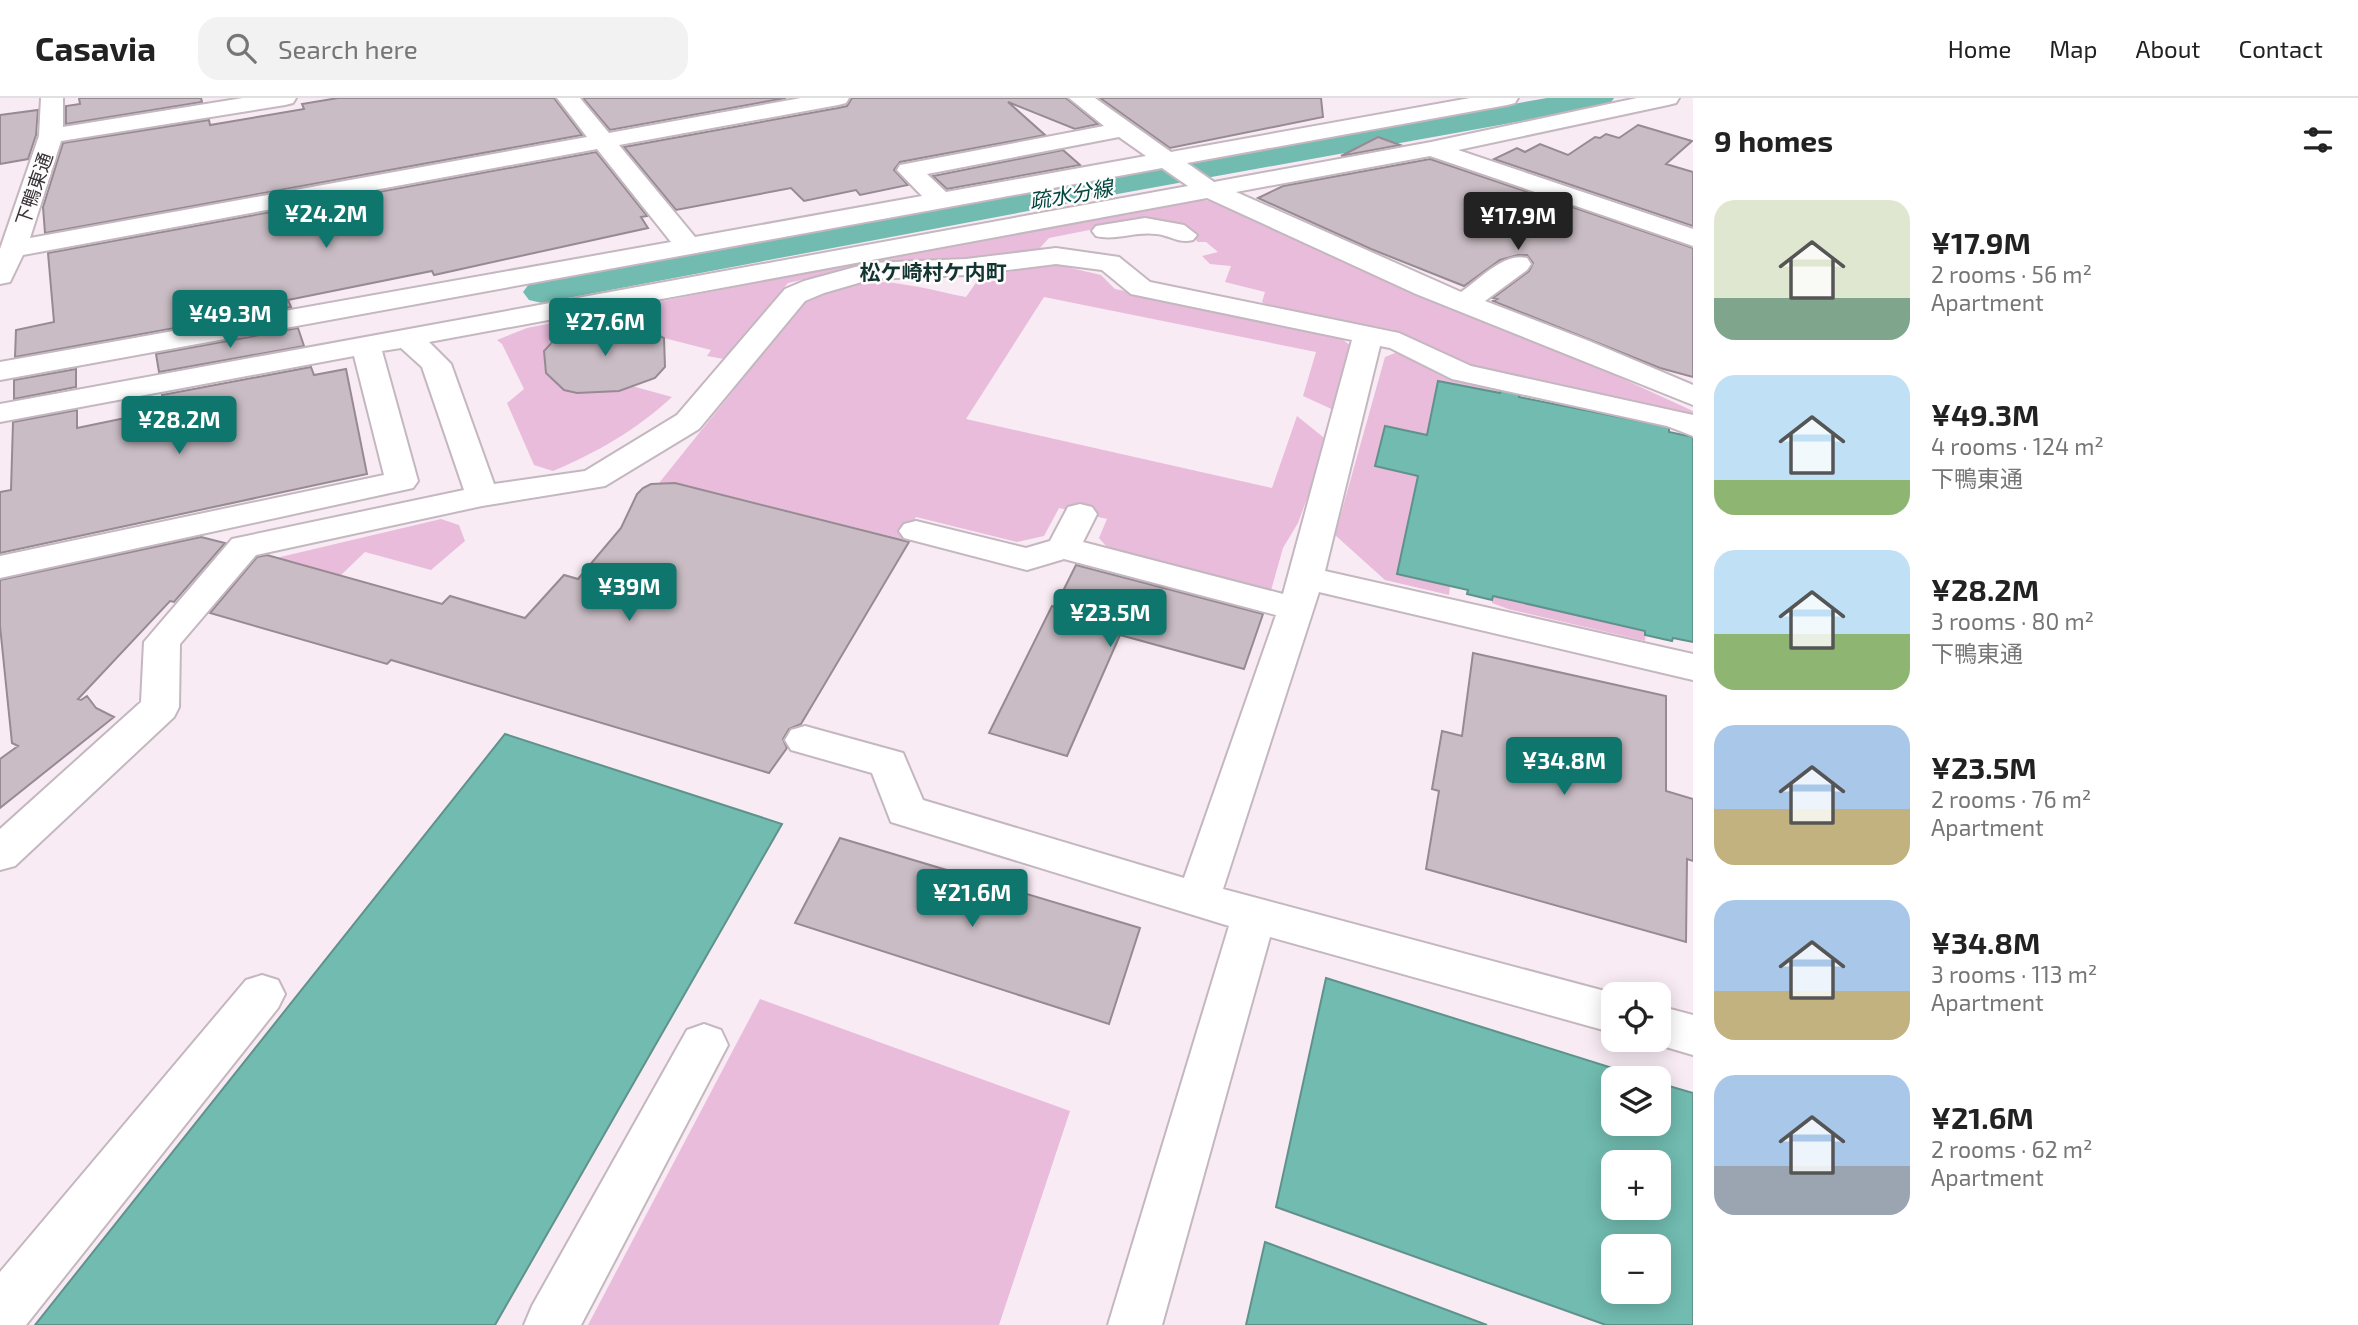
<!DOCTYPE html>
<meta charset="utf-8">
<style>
:root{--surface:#fff;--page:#f2f2f2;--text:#222;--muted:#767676;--line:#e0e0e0;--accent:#0f766e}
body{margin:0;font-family:"Exo 2","Noto Sans JP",sans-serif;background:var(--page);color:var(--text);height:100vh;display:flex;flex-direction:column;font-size:26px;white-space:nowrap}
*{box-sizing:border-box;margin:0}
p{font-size:23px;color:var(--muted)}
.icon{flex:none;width:38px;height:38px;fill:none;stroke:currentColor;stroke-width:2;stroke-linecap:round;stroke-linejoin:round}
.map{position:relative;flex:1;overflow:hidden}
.details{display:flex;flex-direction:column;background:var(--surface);width:665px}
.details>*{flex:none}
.controls{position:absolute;left:1601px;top:884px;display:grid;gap:14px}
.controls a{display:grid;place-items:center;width:70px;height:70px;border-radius:14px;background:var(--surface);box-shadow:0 4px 18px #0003;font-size:35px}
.price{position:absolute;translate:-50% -60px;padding:0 16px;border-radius:7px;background:var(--accent);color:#fff;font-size:23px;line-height:46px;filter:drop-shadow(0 2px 4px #0008)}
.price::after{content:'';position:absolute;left:50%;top:42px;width:21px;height:16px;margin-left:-10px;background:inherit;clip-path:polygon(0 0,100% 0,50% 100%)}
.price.on{background:#222;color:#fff}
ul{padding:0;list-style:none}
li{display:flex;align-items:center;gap:21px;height:175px;padding:0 21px}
li span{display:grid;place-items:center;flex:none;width:196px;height:140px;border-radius:21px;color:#555}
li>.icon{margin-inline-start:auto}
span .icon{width:84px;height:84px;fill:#fffc;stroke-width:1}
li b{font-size:30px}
h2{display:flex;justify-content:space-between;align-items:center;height:84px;padding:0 21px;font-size:30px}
header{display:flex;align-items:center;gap:42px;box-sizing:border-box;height:98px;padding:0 35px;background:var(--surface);border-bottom:2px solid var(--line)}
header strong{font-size:33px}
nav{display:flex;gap:38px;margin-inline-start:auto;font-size:24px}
.search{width:490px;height:63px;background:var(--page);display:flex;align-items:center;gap:18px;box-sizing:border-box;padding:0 24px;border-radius:21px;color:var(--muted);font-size:26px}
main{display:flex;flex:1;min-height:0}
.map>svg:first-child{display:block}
</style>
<header>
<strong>Casavia</strong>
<div class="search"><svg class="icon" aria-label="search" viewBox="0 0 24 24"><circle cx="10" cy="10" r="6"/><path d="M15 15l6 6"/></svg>Search here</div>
<nav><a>Home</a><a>Map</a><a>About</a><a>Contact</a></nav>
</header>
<main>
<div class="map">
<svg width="1693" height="1227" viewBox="0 0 1693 1227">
<rect width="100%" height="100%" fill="#f8ebf4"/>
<path fill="#e9bcdb" d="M1188 99 1215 104 1575 259 1693 313V319L1450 266 1394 232 1268 208 1262 204 1265 194 1225 184 1231 168 1210 166 1202 158 1218 154 1206 144H1198L1180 128 1140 122 1049 140 1039 151 971 162 871 166 788 185 724 261 707 258 711 252 664 240 643 229 629 225 590 228 555 241 544 254 546 275 564 292 577 295 619 293 632 288 672 299C636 332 598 354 553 373L534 367 507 305 524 291 502 246 497 242 527 230Z
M1054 166 1101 177 1115 191 1334 235 1355 251 1338 314 1303 298 1316 254 1044 199 966 321 1272 390 1297 318 1328 343 1298 425 1283 450 1270 496 1113 456 1099 440 1107 421 1059 410 1044 438 1017 444 916 419 902 441 681 386 671 396 658 395 659 385 810 197C857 170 917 189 966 199L980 179Z
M1395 255 1408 257 1440 277 1502 289 1500 295 1438 283 1427 337 1386 328 1418 377 1398 475 1450 488 1449 497 1385 482 1335 437 1385 259Z
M441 421 459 427 465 443 431 472 365 454 340 478 276 460Z
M1493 498 1646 533 1645 543 1508 511 1492 505Z
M760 901 1070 1013 999 1227H588Z"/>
<path fill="#71bbb0" stroke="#60928c" stroke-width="2" fill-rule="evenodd" d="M1438 283 1500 295 1502 289 1519 293V299L1669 329V334L1693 339V544L1673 540 1672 543 1645 537V533L1493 498 1492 502 1467 496 1468 492 1397 476 1418 378 1375 368 1385 328 1427 337Z
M505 636 782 726 495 1227H35Z
M1326 880 1644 980H1614V1026H1659V985L1693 995V1227H1606L1276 1109ZM1614 1064H1659V1110H1614ZM1614 1148H1659V1194H1614Z
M1265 1144 1487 1227H1246Z"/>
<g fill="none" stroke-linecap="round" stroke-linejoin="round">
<path fill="#71bbb0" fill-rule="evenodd" d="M1547 0H1614L1610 6 1599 9 1123 95 542 205 529 202 523 194 529 186 542 183 1123 75Z"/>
</g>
<path fill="#c9bcc4" stroke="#978a93" stroke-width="2" d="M79 0H201L202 4 66 26V8L80 6Z
M338 0H554L582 37 45 135 43 109 63 45 209 22 210 27 304 11 302 6Z
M583 0H786L610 32Z
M852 0H1066L1098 26 1075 31 1008 4 1045 37 900 64 894 72 908 87 860 97 856 92 804 103 791 90 676 112 624 49 838 10 847 8Z
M1100 0H1321L1323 19 1170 50Z
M38 12 36 37 28 61 0 66V17Z
M1638 27 1692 43 1666 66 1693 74V128L1494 61 1517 50 1525 54 1540 46 1568 57 1595 39 1600 40 1606 36 1619 40Z
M1378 39 1400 47 1341 58Z
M1063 52 1080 67 947 91 933 78Z
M596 54 647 118 641 119 648 130 434 177 432 173 288 202 291 209 15 259 16 232 54 224 48 155Z
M1430 61 1693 150V279L1660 270 1493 203 1497 201 1493 200 1529 173 1533 165 1527 157H1518L1500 162 1464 188 1371 151 1258 100 1283 88Z
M629 225 643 229 664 240 665 269 655 280 619 293 577 295 564 292 546 275 544 253 555 241 590 228Z
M298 230 304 248 159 274 156 256Z
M311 269 314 277 346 271 367 376 0 455V394L11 392 13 324 77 312V330L164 312 162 297Z
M76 271V289L14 301V282Z
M675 385 909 444 801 626 789 631 783 641 787 650 769 675 391 562 387 566 210 515 257 459 267 457 442 506 450 498 525 520 564 477 578 481 621 430 637 396 643 390 651 386Z
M201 439 225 445 174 504 170 503 78 601 81 602 87 598 96 610 114 619 0 710V661L18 648 12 645 0 528V482Z
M1076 467 1263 516 1244 571 1120 537 1067 658 989 635 1052 508 1055 509Z
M1473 555 1666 598V693L1693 701V763L1687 761 1686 844 1426 771 1439 693 1432 691 1442 633 1462 638Z
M840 740 1140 830 1109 926 795 825Z"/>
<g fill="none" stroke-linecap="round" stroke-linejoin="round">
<defs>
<path id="minor" d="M41 0H63V29L243 0H296L293 5 285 7 61 43 30 140 587 39 557 0H580L609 35 801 0H849L846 5 838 7 619 47 695 139 922 98 897 72 900 67 1104 28 1069 0H1095L1171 54 1470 0H1518L1515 5 1507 7 1187 65 1214 84 1431 44 1637 0H1679L1676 5 1668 7 1458 52 1693 131V148L1430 58 1236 94 1461 194C1480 181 1504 154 1527 160L1531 166 1527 172 1485 203 1589 243 1693 287V307L1416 196 1207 100 429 244 451 266 494 386 585 373 677 317 785 191 804 183 870 165 966 161 1056 150 1119 159 1150 184 1399 235 1471 268 1693 317V338L1667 328 1452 281 1390 250 1380 248 1325 473 1693 556V582L1319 494 1223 791 1616 896H1614V935L1270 839 1162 1227H1108L1229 828 891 724 872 675 791 652 785 642 791 632 805 628 903 655 923 702 1184 780 1276 517 1064 461 1027 472 904 440 899 433 904 426 916 423 1026 450 1050 443 1068 409 1080 406 1092 409 1097 416 1083 444 1283 496 1352 242 1131 196 1102 172 1056 166 966 177 872 181 824 195 805 203 699 331 605 388 482 408 256 457 180 546 179 609 174 619 15 768 0 772V731L141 604 144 544 232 441 464 392 422 269 401 250 382 253 418 383 413 390 0 480V458L384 377 354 258 0 324V306L1188 88 1162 70 0 282V264L671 144 597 51 23 157 10 184 0 186V151L39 38ZM1119 39 1146 58 946 94 927 76Z
M1145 120 1184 127 1197 137 1193 142C1178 146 1170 137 1156 136 1136 133 1115 143 1096 138L1092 133 1096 128Z
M262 877 278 882 285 896 278 910 26 1227H0V1174L246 882Z
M1659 908 1693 917V957L1642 942H1659Z
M704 926 721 932 728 947 581 1227H524L532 1208 687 932Z"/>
</defs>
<use href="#minor" stroke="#c4b7bf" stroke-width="4"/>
<use href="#minor" fill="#fff" fill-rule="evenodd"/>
</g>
<g text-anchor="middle" stroke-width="5" stroke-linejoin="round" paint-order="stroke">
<g font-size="19" fill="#383337" stroke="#fefcfd">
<text transform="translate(34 91) rotate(-71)" y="7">下鴨東通</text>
</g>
<g font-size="21" font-style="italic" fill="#00463f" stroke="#fefcfd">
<text transform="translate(1071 97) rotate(-10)" y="7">疏水分線</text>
</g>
<g font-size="21" font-weight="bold" fill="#133530" stroke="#fefcfd">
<text x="933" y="182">松ケ崎村ケ内町</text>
</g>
</g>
</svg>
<div class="controls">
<a><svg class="icon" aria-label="locate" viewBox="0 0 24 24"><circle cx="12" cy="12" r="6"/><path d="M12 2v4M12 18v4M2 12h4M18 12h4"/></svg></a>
<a><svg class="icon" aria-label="layers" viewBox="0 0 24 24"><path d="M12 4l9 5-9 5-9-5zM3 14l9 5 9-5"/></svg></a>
<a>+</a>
<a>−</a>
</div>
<b class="price" style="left:326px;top:152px">¥24.2M</b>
<b class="price on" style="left:1518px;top:154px">¥17.9M</b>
<b class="price" style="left:230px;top:252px">¥49.3M</b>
<b class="price" style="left:605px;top:260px">¥27.6M</b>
<b class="price" style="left:179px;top:358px">¥28.2M</b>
<b class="price" style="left:629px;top:525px">¥39M</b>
<b class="price" style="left:1110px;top:551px">¥23.5M</b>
<b class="price" style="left:1564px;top:699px">¥34.8M</b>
<b class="price" style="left:972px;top:831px">¥21.6M</b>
</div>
<section class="details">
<h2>9 homes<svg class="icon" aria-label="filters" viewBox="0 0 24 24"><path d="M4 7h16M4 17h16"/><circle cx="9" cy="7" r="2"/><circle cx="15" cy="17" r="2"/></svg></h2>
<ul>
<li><span style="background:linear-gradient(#dfe7d0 70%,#7fa58c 0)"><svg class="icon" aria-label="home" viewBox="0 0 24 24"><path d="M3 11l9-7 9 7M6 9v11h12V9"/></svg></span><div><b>¥17.9M</b><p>2 rooms · 56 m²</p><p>Apartment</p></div></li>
<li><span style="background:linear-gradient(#bfe0f5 75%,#8fb573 0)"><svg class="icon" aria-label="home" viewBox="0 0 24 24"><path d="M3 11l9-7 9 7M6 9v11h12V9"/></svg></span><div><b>¥49.3M</b><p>4 rooms · 124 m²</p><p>下鴨東通</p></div></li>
<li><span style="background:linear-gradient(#bfe0f5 60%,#8fb573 0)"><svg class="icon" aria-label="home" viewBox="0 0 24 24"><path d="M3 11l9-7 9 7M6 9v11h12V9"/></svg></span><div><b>¥28.2M</b><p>3 rooms · 80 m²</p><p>下鴨東通</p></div></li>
<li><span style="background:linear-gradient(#a9c7e8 60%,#c2b280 0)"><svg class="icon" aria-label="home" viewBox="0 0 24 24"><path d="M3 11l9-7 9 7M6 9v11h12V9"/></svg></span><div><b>¥23.5M</b><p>2 rooms · 76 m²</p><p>Apartment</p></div></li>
<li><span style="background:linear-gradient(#a9c7e8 65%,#c2b280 0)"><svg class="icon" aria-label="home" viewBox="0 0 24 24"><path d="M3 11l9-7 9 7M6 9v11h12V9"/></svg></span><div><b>¥34.8M</b><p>3 rooms · 113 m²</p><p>Apartment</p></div></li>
<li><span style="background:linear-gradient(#a9c7e8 65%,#9aa5b1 0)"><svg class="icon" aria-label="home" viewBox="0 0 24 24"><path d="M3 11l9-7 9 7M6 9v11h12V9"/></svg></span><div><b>¥21.6M</b><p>2 rooms · 62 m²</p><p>Apartment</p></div></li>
</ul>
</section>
</main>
